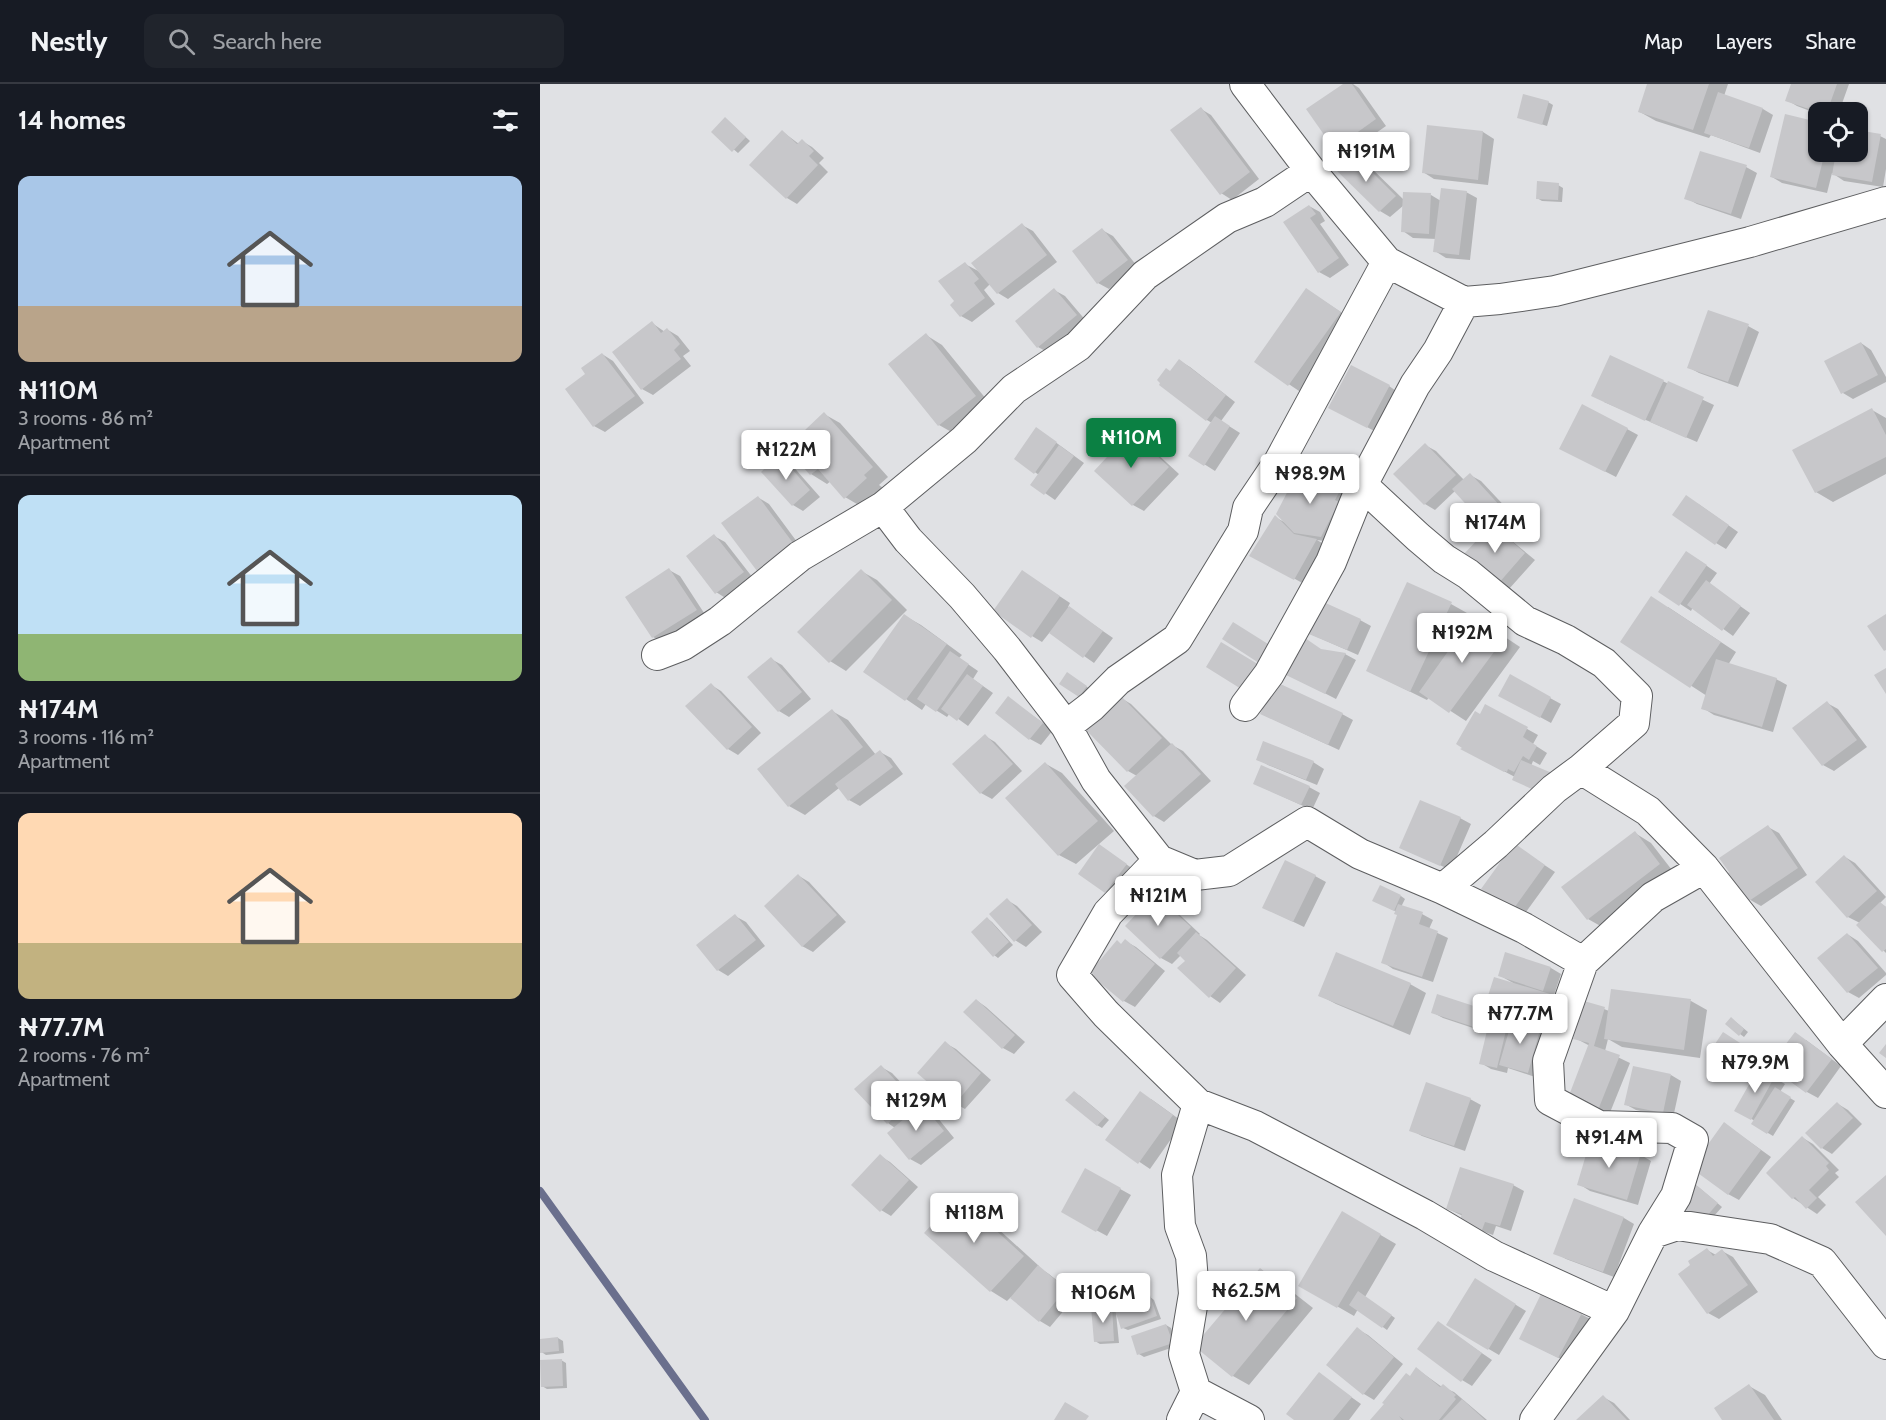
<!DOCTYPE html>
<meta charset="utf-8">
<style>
:root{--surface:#171b24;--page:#20242c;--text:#f1f3f6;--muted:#9ea1a6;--line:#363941;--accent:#0b8043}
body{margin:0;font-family:Cabin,sans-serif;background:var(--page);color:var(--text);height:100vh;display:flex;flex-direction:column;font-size:22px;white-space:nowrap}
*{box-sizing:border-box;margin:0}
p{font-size:20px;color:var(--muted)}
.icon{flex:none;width:33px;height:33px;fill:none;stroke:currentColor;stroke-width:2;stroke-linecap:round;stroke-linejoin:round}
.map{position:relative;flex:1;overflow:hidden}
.side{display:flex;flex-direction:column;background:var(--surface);width:540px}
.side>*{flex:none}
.controls{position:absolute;left:1268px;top:18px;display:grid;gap:12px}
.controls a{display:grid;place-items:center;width:60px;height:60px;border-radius:12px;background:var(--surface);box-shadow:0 2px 4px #0004;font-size:30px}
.price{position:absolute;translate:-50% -51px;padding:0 14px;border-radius:6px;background:#fff;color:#222;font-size:20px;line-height:39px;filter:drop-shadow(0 2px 3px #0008)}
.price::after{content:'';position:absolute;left:50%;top:36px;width:18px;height:14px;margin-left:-9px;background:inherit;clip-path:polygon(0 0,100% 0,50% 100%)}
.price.on{background:var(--accent);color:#fff}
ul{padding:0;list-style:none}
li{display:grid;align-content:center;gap:12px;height:318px;padding:0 18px}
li+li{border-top:2px solid var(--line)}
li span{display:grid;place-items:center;height:186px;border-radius:12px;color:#555}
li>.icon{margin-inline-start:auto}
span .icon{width:108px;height:108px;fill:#fffc;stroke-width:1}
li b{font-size:26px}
h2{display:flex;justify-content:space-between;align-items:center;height:72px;padding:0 18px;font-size:26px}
header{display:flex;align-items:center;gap:36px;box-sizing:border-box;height:84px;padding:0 30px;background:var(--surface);border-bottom:2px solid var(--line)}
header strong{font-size:28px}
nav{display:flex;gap:33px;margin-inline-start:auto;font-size:21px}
.search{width:420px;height:54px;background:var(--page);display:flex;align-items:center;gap:15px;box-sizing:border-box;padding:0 21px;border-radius:12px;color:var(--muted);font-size:22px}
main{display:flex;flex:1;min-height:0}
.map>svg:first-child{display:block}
</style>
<header>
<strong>Nestly</strong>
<div class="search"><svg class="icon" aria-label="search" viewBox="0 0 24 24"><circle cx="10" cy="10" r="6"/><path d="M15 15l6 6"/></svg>Search here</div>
<nav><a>Map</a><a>Layers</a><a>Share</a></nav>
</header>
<main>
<section class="side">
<h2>14 homes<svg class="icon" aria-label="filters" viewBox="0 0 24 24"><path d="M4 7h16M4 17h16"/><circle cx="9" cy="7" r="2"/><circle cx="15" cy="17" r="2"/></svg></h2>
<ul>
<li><span style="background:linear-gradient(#a9c7e8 70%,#b9a48a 0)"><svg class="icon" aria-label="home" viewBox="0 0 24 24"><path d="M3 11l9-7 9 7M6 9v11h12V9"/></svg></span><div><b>₦110M</b><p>3 rooms · 86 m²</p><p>Apartment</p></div></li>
<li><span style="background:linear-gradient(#bfe0f5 75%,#8fb573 0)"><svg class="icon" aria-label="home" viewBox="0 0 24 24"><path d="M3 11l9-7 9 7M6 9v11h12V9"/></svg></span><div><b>₦174M</b><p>3 rooms · 116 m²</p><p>Apartment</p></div></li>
<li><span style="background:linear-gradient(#ffd9b3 70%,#c2b280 0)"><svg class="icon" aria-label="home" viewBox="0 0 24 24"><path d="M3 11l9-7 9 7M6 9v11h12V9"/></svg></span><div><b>₦77.7M</b><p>2 rooms · 76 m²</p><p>Apartment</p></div></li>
</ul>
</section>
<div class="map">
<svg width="1346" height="1336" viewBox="0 0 1346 1336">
<rect width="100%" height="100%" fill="#e0e1e4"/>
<path fill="#0003" d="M805 0H813L819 4 846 42 806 70 795 64Z
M1109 0H1188L1184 12 1223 25 1233 31 1220 69 1171 51 1169 54 1116 37 1100 28Z
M1252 0H1309L1299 28 1278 30 1257 22 1247 16Z
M1008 18 1013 21 1007 42 979 33Z
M661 25 671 31 719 95 692 116 681 109Z
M186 35 210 57 198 69 173 48Z
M1278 40V68H1317V47L1340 52 1346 55V85L1343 103 1304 97 1292 89 1287 109 1242 99 1232 93Z
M888 43 943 48 954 55 948 101 894 95 883 88Z
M243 48 259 60 262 57 272 63 284 74 279 79 288 88 257 120 247 114Z
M815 72 825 78 864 116 891 111 901 117 926 108 937 114 930 176 906 174 895 167 897 155 873 154 863 147 864 121 850 133 840 127Z
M1206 83 1217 89 1201 135 1157 120 1146 114Z
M1018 101 1023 104 1022 118 1002 117 997 114Z
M769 122 780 128 785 137 780 140 809 181 790 194 779 188 745 139Z
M482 141 493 147 517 178 468 215 458 209 450 200 444 206 455 220 432 238 421 232 412 221 416 218 425 180 442 189Z
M562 146 573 152 597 182 569 205 558 199Z
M514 206 525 212 547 238 509 269 498 263Z
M767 206 816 238 765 311 716 278Z
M112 239 125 248 128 246 138 252 150 267 143 272 151 282 113 311 102 305Z
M1208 242 1219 248 1198 303 1159 289 1148 283Z
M386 251 402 261 451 321 415 350 399 341Z
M1321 259 1331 266 1346 293V298L1313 315 1303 309Z
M62 270 73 277 104 319 65 348 54 342 47 290Z
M1071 273 1174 321 1157 358 1064 318Z
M640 277 650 283 695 318 681 337 700 349 675 387 664 380 672 339 667 336 631 288Z
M849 302 859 309 838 349 801 329Z
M1332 326 1346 334V390L1293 418 1276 408 1254 366Z
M284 330 300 339 348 393 339 401 343 404 322 423 305 413 291 397 287 400 271 390 248 364Z
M1087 345 1098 351 1076 393 1031 370Z
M591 349 601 355 639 390 604 427 593 421 556 387Z
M507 352 544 379 515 416 492 400 499 391 476 375Z
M885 361 896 367 924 396 930 391 941 397 972 430 956 444 995 476 969 505 959 499 951 442 945 439 915 407 895 426 885 420Z
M240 373 250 379 280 413 263 427 253 421Z
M777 388 813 408 792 458 777 456 787 462 766 501 722 477 735 433 746 439Z
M219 414 229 420 266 470 232 496Z
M1157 419 1198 448 1186 465 1176 459Z
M174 452 185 458 213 494 187 515 176 508Z
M1157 475 1177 489 1169 500 1210 529 1193 552 1153 523 1151 527 1120 507Z
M129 486 140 492 166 532 124 559 113 553Z
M321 487 337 496 367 526 306 587 290 577Z
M483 488 530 519 528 523 573 554 554 579 510 548 502 558 492 552Z
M911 520 927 529 912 562 935 533 980 563 926 637 889 613 887 616 828 587Z
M1128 523 1196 568 1188 581 1236 595 1247 601 1233 648 1174 631 1163 624 1167 612 1082 557Z
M365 532 381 541 422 571 419 574 438 587 433 595 453 609 428 642 410 629 407 633 386 620 382 626 325 587Z
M820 536 831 542 818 571 766 548Z
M783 567 805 570 816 576 796 615 759 596Z
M231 575 242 581 271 615 249 633 239 627Z
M532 593 550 605 544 615 539 612Z
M171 601 181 607 221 649 198 671 188 665Z
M468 614 513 646 501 661 490 655 457 628Z
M581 614 591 620 632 661 643 667 671 697 624 738 614 732 597 692 588 687 548 646Z
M1010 614 1021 620 1011 639 971 617Z
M1287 619 1298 625 1327 663 1294 687 1283 681 1255 644Z
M946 622 998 651 993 660 1007 669 1000 681 993 677 991 682 975 693 933 671 941 632Z
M292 627 308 636 336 671 340 668 351 674 363 690 320 722 309 716 299 704 265 731 249 722Z
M722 630H802L813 636 799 666Z
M445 652 455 658 482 687 452 715 441 709 414 680Z
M718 675 773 678 784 685 777 701 728 681Z
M506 680 522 689 574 747 536 780 519 771 467 714Z
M715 700 769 703 780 709 772 726Z
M920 734 931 740 911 786 872 769Z
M1228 743 1239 749 1267 791 1221 822 1198 809Z
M1095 749 1111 759 1135 790 1064 844 1048 835Z
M974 761 1015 788 983 832 973 826Z
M570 769 596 787 576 814 566 808Z
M1305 773 1315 779 1346 813 1340 819 1346 823V869L1318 841 1320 839 1308 833Z
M259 792 269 798 306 838 273 868 262 862Z
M775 792 786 798 764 843 735 829Z
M616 812 626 818 660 850 659 851 667 856 706 891 680 919 670 912 647 876 641 871 632 880 621 874 587 842Z
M861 812 865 815 861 823 882 830 893 836 889 845 908 854 893 898 853 885 843 878 859 831 857 828 839 819Z
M467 816 477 822 502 848 486 863 475 856Z
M195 832 206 838 225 862 188 892 178 886Z
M448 835 452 838 473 861 458 874 454 871Z
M1307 850 1318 857 1346 889V891L1319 914 1308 908 1279 874Z
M585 857 596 863 625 887 595 923 584 917 582 861Z
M966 870 1011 884 1021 890 1013 914 1020 918 1013 941 958 924 948 918 973 899 959 891Z
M870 900 886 909 870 951 796 920 779 911Z
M1072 906 1151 917 1167 926 1160 974 1082 963 1068 955 1065 967 1090 979 1069 1031 1041 1019 1050 962 1035 954 1064 925 1069 927Z
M898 912 940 925 951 932 973 938 974 935 1001 943 1011 949 998 994 968 984 967 989 951 985 941 979 952 935 949 934 945 948 903 934 892 928Z
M436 916 446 923 485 958 474 970 463 964 425 928Z
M1196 938 1208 948 1204 953 1200 950Z
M1183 950 1218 972 1210 985 1175 963Z
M1266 956 1301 982 1278 1014 1267 1008Z
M405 959 416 965 451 996 425 1025 414 1019Z
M341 983 352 989 384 1023 393 1028 414 1054 381 1081 370 1075 355 1044 348 1039Z
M1219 985 1245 1000 1240 1008 1255 1017 1233 1052 1213 1040 1215 1037 1196 1026Z
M1131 991 1141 997 1133 1034 1096 1026 1085 1020Z
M539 1011 569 1036 562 1044 557 1041Z
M611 1015 643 1038 610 1085 567 1056Z
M930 1015 941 1021 925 1067 882 1052 871 1046Z
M1298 1020 1308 1026 1322 1040 1292 1070 1282 1064Z
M1185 1040 1231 1073 1199 1116 1188 1110Z
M1263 1054 1273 1060 1299 1086 1295 1089 1299 1093 1278 1113 1286 1121 1277 1130 1253 1114Z
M1052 1056 1101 1071 1111 1077 1098 1121 1050 1107 1039 1100Z
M340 1072 350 1078 378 1103 351 1132 341 1126Z
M546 1086 591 1111 567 1152 523 1128Z
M973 1101 984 1107 971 1147 956 1142 953 1151 931 1143 923 1132 908 1125Z
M1156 1101 1182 1123 1166 1141Z
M418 1114 434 1123 499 1182 498 1183 509 1190 536 1212 510 1243 500 1237 471 1213 467 1217 451 1207 386 1149Z
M1035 1116 1084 1134 1094 1140 1074 1193 1026 1175 1015 1169Z
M803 1129 856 1160 825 1213 855 1234 847 1246 818 1225 814 1232 760 1201Z
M1167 1166 1176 1171 1182 1167 1193 1173 1218 1208 1179 1235 1168 1229Z
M720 1185 736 1195 773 1224 709 1301 693 1292Z
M935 1196 986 1227 959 1271 908 1241Z
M610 1213 614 1216 621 1235 588 1246 583 1244 576 1229 579 1259 560 1260 555 1257 571 1223 574 1225Z
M1041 1230 1052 1236 1029 1279 991 1260Z
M898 1239 952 1276 932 1302 922 1296Z
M626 1241 631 1244 637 1262 604 1273 599 1270Z
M817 1245 828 1251 863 1280 834 1316 824 1310Z
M18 1254 23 1257 24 1269 6 1271 0 1267V1256Z
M21 1276 26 1279 27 1304 7 1305 2 1302Z
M877 1285 902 1303 914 1308 947 1336H832Z
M779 1290 821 1320 809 1336H756Z
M1209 1302 1225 1311 1242 1336H1184Z
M1063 1313 1074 1319 1090 1336H1038Z"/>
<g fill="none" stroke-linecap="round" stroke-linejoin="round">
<path stroke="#6a6f8d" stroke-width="8" d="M0 1107 165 1336"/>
</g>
<path fill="#c7c7ca" d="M803 0H812L836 35 794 65 766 25Z
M1107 0H1169L1153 46 1098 28Z
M1251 0H1297L1287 28H1278L1245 17Z
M1178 8 1223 24 1209 64 1164 49Z
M983 10 1009 17 1002 41 977 34Z
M661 23 710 88 680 111 630 46Z
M1245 30 1278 38V68H1285L1276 104 1230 93Z
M185 33 206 53 192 68 171 48Z
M887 41 943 47 938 96 882 89Z
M242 46 257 60 262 55 274 67 269 72 278 81 246 115 209 81Z
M1317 46 1341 50 1332 98 1292 91 1296 68H1317Z
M1160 67 1207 81 1191 130 1144 115Z
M814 70 856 112 839 128 797 87Z
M997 97 1019 99 1018 116 996 115Z
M901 104 927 107 919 171 893 168Z
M863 108 891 109 889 150 861 148Z
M769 121 776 130 770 134 799 174 778 189 743 138Z
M482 139 507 171 457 210 431 179Z
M562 144 588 176 557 200 532 167Z
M425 178 439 195 434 199 445 214 420 233 410 221 414 217 398 197Z
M514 204 537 231 497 264 475 237Z
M766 204 801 228 748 302 714 278Z
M1168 226 1209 240 1188 298 1147 284Z
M112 237 121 249 127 244 140 260 134 266 141 275 101 306 72 268Z
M386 249 436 312 398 342 348 280Z
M1321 258 1338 291 1301 310 1284 277Z
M62 269 95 312 53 343 25 305 45 290 41 284Z
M1070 271 1124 296 1105 337 1051 312Z
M639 275 686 311 666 337 619 301 620 299 617 296 626 284 630 287Z
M811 281 850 301 827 344 788 324Z
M1128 297 1164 313 1146 354 1110 338Z
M1042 320 1088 344 1065 388 1019 365Z
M1332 324 1346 351V373L1275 409 1252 366Z
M284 328 333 383 324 391 327 394 304 415 278 385 270 391 246 364Z
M675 332 690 342 664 382 648 372Z
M496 343 517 358 494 390 474 375Z
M591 347 629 383 592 422 554 387Z
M885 359 916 391 884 421 853 390Z
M519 361 534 372 504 411 490 401Z
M240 371 270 406 252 422 221 388Z
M776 386 803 401 795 416 799 418 781 453 754 449 736 430 754 395 767 402Z
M930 389 962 424 944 440 912 405Z
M1146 411 1189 441 1175 461 1132 431Z
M218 412 256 463 220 491 181 439Z
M735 431 754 450 777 455 754 496 709 472Z
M952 440 985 469 958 500 924 470Z
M174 450 204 488 175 510 146 472Z
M1146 467 1167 481 1139 522 1118 508Z
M129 484 157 526 112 554 85 513Z
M321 485 352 516 289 579 257 548Z
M482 486 520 512 491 554 453 527Z
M1166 496 1201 522 1182 547 1147 521Z
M867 498 912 518 870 608 826 587Z
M1111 512 1181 558 1150 604 1080 558Z
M779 516 821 535 807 566 764 548Z
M529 522 563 547 543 574 509 549Z
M364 530 407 560 365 617 323 588Z
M1346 530V566L1344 567 1327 542Z
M934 531 965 553 909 629 879 608Z
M693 538 733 563 722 581 682 555Z
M765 554 781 565 806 569 785 610 746 591Z
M681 558 721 582 706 608 666 583Z
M410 567 429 580 396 628 377 615Z
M231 573 262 608 238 628 207 593Z
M1176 575 1237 594 1222 643 1161 625Z
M1346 584V610L1334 591Z
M527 588 547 602 539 613 519 600Z
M427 590 443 602 417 637 401 625Z
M970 590 1011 613 1000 634 958 612Z
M736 598 803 629 788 661 720 630Z
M171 599 212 643 187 666 145 622Z
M468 612 503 639 489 656 455 629Z
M581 612 622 654 587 688 546 646Z
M1287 617 1317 656 1282 682 1252 644Z
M945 620 988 643 983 653 997 662 989 676 983 672 974 688 968 685 967 688 965 687 964 688 920 665 922 664 916 660 935 627 940 630Z
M292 625 323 663 248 723 217 685Z
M445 650 473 680 440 710 412 680Z
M723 657 774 677 766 696 716 676Z
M632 659 661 690 613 733 584 702Z
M340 666 353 683 308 717 295 700Z
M981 676 1012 689 1003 710 972 696Z
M505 678 558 737 518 772 465 714Z
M721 681 770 702 761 721 713 700Z
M880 716 921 733 900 782 859 764Z
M1228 741 1258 784 1209 817 1202 807 1197 810 1185 792 1189 788 1179 774Z
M1095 747 1120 780 1047 836 1021 803Z
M974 759 1005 781 972 827 941 805Z
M559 760 587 780 565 809 538 790Z
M1304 771 1337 807 1307 834 1275 798Z
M745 776 776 791 753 838 722 824Z
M258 790 297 831 262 863 224 822Z
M840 801 861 811 854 827 832 817Z
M615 810 651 843 620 875 585 842Z
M467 814 492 841 474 858 449 830Z
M1340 818 1346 823V865L1342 868 1316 841Z
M858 820 883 828 879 840 898 847 882 893 841 879 857 831 854 830Z
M195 830 216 856 177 887 156 861Z
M447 833 469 858 453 873 431 848Z
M656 848 696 884 669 914 637 884 645 877 637 869Z
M1307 849 1338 884 1307 909 1277 874Z
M585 855 615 880 583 918 553 893 554 891 550 888 577 856 581 860Z
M796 868 871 899 853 942 778 912Z
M965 868 1011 883 1003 907 958 892Z
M954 893 1010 910 1002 936 946 918Z
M1071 905 1151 915 1144 966 1064 955Z
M897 910 940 924 934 943 891 929Z
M436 915 475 951 462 965 423 928Z
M1044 917 1065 923 1054 962 1080 971 1058 1026 1028 1014 1049 959 1033 955Z
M951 930 969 934 957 984 939 980Z
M973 933 1001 942 988 989 959 981Z
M1191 933 1204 945 1199 952 1185 940Z
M1183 948 1214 968 1204 984 1173 963Z
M1255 948 1292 975 1266 1009 1229 982Z
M405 957 441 989 414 1021 377 989Z
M1346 960V974L1339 969Z
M341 981 374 1016 347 1040 314 1005Z
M1093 982 1131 990 1123 1029 1084 1021Z
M1219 983 1235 992 1211 1036 1194 1027Z
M886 998 931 1014 914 1062 869 1047Z
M1235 1003 1251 1013 1227 1050 1211 1040Z
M534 1007 565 1033 557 1042 525 1016Z
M600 1007 633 1031 598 1080 565 1056Z
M1297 1018 1313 1034 1281 1065 1265 1049Z
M382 1020 404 1047 369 1076 347 1049Z
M1184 1038 1221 1066 1188 1111 1151 1084Z
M1262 1052 1289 1079 1286 1082 1289 1086 1269 1106 1277 1114 1266 1125 1255 1113 1252 1115 1226 1089Z
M1051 1054 1101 1069 1087 1116 1037 1101Z
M340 1070 369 1096 340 1128 311 1101Z
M920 1083 974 1100 960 1142 945 1138 942 1146 919 1138 922 1130 906 1125Z
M545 1084 581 1104 556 1148 521 1128Z
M1346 1091V1152L1315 1118Z
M1155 1100 1178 1119 1161 1139 1138 1120Z
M418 1112 484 1172 450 1208 384 1149Z
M1034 1114 1084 1133 1063 1188 1013 1170Z
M802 1127 841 1150 797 1224 758 1202Z
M1167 1164 1173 1172 1182 1165 1208 1201 1167 1230 1138 1190 1150 1181 1148 1177Z
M498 1181 526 1205 499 1238 470 1214Z
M720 1184 757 1214 692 1293 654 1262Z
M935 1194 976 1220 948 1266 906 1241Z
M818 1207 852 1231 842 1244 809 1221Z
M1002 1208 1042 1229 1018 1274 979 1255Z
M610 1211 617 1232 581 1245 574 1223Z
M572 1222 574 1257 554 1258 551 1223Z
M898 1237 942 1269 921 1298 877 1265Z
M626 1240 633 1259 597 1271 591 1252Z
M817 1243 854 1273 823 1311 786 1281Z
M18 1253 19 1267 0 1269V1255Z
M22 1275 23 1302 1 1303 0 1276Z
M876 1283 900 1303 903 1300 916 1311 914 1313 916 1315 899 1336H864L859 1332 862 1336H830L844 1320 842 1319 866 1289 870 1292Z
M779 1288 812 1313 793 1336H754L746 1330Z
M1209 1300 1234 1336H1182L1174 1324Z
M1063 1311 1087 1336H1036Z
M922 1315 945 1336H902Z
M525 1318 549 1332 546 1336H514Z"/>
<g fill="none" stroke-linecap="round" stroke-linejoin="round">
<defs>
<path id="minor" d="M705 0 771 87 847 178 924 218 960 215 1015 207 1210 158 1346 118
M847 178 739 378 708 424 703 447 637 555 578 596 552 622 526 642 556 696 619 776 655 791 689 787 767 738 820 770 903 805 956 760 1014 705 1041 685
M822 401 878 453 904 475 928 490 985 537 1026 556 1064 579 1097 612 1094 639 1041 685 1108 727 1164 784 1302 960 1346 1009
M343 423 368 456 422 512 467 565 526 642
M117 571 143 561 180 537 260 472 343 423 424 356 474 305 538 262 605 191 687 134 725 118 771 87
M705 622 729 590 791 478 822 401 875 301 898 267 924 218
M619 776 568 829 532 891 566 930 658 1020
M903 805 984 844 1043 878 1008 977 1010 1016 1059 1042 1132 1044 1153 1056 1136 1112 1113 1149 1074 1227 995 1336
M1043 878 1113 813 1164 784
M1302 960 1346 915
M1113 1149 1137 1141 1230 1155 1282 1178 1346 1260
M642 1336 656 1308
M709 1336 656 1308 644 1270 654 1210 651 1172 640 1142 637 1091 658 1020 715 1042 885 1131 954 1172 1074 1227"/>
</defs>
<use href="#minor" stroke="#5d5e60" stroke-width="32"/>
<use href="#minor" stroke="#fff" stroke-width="30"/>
</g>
</svg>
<div class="controls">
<a><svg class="icon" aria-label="locate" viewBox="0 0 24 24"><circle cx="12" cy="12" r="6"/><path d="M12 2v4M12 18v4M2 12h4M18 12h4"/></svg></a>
</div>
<b class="price" style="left:826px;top:99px">₦191M</b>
<b class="price on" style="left:591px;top:385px">₦110M</b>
<b class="price" style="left:246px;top:397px">₦122M</b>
<b class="price" style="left:770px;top:421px">₦98.9M</b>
<b class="price" style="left:955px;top:470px">₦174M</b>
<b class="price" style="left:922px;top:580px">₦192M</b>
<b class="price" style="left:618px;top:843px">₦121M</b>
<b class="price" style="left:980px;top:961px">₦77.7M</b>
<b class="price" style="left:1215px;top:1010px">₦79.9M</b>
<b class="price" style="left:376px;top:1048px">₦129M</b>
<b class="price" style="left:1069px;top:1085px">₦91.4M</b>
<b class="price" style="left:434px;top:1160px">₦118M</b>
<b class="price" style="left:706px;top:1238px">₦62.5M</b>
<b class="price" style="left:563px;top:1240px">₦106M</b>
</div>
</main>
